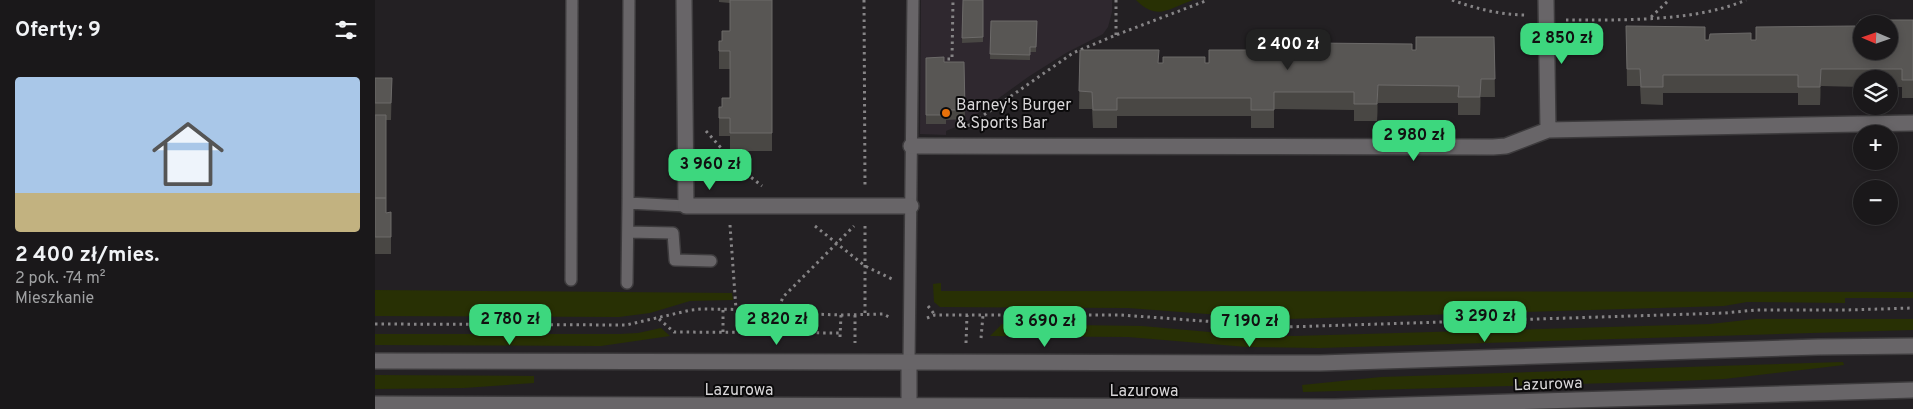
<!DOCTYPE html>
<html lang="pl">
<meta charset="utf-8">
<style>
:root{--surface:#1a181a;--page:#232123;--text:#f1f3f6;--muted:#9fa0a2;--line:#383739;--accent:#3dd77e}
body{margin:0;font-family:Overpass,sans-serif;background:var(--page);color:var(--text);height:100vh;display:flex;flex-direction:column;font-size:19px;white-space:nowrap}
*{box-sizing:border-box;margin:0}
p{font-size:16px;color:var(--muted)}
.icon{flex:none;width:28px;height:28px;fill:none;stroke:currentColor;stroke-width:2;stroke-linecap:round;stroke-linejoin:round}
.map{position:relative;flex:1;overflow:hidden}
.panel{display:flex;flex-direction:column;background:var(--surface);width:375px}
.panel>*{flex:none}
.needle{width:32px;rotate:272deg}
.fabs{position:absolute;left:1478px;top:15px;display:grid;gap:10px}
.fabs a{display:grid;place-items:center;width:45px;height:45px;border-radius:50%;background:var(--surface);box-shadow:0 2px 8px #0003,0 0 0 1px var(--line);font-size:25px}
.price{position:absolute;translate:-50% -42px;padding:0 11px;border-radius:10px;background:var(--accent);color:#111;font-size:16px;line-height:32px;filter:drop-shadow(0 1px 2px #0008)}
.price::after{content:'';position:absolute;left:50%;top:30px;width:15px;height:11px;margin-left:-8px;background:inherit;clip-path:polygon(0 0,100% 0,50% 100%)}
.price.on{background:#222;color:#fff}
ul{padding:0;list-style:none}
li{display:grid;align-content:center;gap:10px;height:265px;padding:0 15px}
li+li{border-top:1px solid var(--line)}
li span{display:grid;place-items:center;height:155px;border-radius:5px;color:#555}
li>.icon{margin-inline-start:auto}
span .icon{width:90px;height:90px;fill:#fffc;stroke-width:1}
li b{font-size:21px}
h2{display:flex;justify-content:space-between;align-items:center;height:60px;padding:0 15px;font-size:21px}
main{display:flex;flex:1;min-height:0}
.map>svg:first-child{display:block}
</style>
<main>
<section class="panel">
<h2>Oferty: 9<svg class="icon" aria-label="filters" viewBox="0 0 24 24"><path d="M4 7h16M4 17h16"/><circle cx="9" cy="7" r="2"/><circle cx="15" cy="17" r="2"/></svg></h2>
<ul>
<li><span style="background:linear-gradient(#a9c7e8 75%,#c2b280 0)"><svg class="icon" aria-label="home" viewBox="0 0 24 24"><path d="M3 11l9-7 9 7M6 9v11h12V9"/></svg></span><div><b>2 400 zł/mies.</b><p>2 pok. · 74 m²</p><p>Mieszkanie</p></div></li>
</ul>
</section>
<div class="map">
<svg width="1538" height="409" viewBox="0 0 1538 409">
<rect width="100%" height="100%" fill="#232023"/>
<path fill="#2f282f" d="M546 0H737V12L733 27 728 34 691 53 653 77 588 124 571 131V135L545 134Z"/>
<path fill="#283004" d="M761 0H818C793 9 782 21 761 0Z
M566 283V291L1538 292V298H1470V303L1372 302 1349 306 912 319 885 318 753 308 565 307 559 302 558 284Z
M0 290 357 293 358 300 315 301 275 313 244 317 0 316Z
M1380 319H1538V330L944 348 872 347 753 337 615 336 627 324 767 326 857 334 920 336 1335 324Z
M286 328 295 336 226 346 0 345V334H245L263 333Z
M1468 362 1469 365 1349 379 1304 381 928 392 927 385 1006 377Z
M0 375 159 376V383L89 388 0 389Z"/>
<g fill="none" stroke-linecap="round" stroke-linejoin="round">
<defs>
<path id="lane" d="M253 203 254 0
M253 232 298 233 300 260 336 261
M196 280 197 0
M252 283 253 203 311 206
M534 362 538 0"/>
<path id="street" d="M309 0 311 206H536
M1171 0 1173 130
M536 146 1118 147 1131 146 1173 130 1538 123
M534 409V362"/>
<path id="secondary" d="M0 361 945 363 1443 347 1538 346
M0 404 960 407 1538 390"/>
</defs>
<use href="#lane" stroke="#3d3b3d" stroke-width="14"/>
<use href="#street" stroke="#3d3b3d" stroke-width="18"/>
<use href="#secondary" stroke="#3d3b3d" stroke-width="18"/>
<path stroke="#868486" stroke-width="3" stroke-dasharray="2.5 4" stroke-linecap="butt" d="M489 0 490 187
M1077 0C1102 9 1126 15 1153 15
M1276 17 1294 0
M1191 20C1246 20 1320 22 1371 0
M741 35V0
M566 59H577L578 0
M593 126 698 53 741 35 833 0
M331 131 362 166 387 186
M355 225 361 309
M440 226 490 266 517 279
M490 226V314
M553 306 560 315
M480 315V343
M552 318 560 315H746L911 327 1350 313 1381 310H1471L1538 308
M284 319 299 332 465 333
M0 324 251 325 316 310 327 309 409 310 437 314 466 315 508 314 516 318
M348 332V309
M403 333V310L408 297 479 226
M465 337 466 315
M606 338 608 315
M591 343 592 315"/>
<use href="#lane" stroke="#686568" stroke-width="11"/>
<use href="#street" stroke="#686568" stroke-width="15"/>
<use href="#secondary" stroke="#686568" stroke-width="15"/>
</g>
<path fill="#494744" d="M344 0H397V151H355V136H344V107H347L355 98V69H344V41H347L355 31V3L344 2Z
M588 0H608V42L587 43Z
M1538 20V98H1527V87H1514V79H1486V87L1446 86 1445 105H1423V93H1288V105L1266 104 1265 86H1252L1251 26 1330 40H1381L1485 33Z
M616 21H662L661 52H655V60L615 59Z
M1119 37 1120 97H1106L1105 115H1083V103H1003L1002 121H979V110L899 109V128H876V116H742V128H718L717 109H704L705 50 783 63H830L1041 50Z
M551 58 569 62H589L590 119 571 120V124H551Z
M0 78H17L16 120H11V213L16 212V254H0Z"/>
<path fill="#333130" d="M1446 69V86L1445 105V87Z
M1106 79V97L1105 115V97Z
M1003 85V103L1002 121V104Z"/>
<path fill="#585654" stroke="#6c6a69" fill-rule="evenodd" d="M355 0H397V133H355V118H344V107H347V98H355V51H344V41H347V31H355Z
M588 0H608V37L587 38Z
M1485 20H1538V80H1527V69H1446L1445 87H1423V75H1288V87H1266L1265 69H1252L1251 26 1330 27V40H1334L1335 34 1376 33V40H1381V27L1480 26V33H1485ZM1486 24H1514V51H1486Z
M616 21H662L661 47H655V55L615 54Z
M1041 37H1119L1120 79H1106L1105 97H1083L1084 86 1003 85 1002 104H979V92H899V110H876V98H742V110H718L717 92 704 91 705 50H784L783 63H788V57H830V63H834V50H934L933 57H938V43L1037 44V50H1041Z
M569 57V62H589L590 110H571V115H551V58Z
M0 78H17L16 103H0Z
M0 115H11V198H0Z
M0 198H11V213L16 212V237H0Z"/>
<circle fill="#e8710a" stroke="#0b0a0b" stroke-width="2" cx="571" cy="113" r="5"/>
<g text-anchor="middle" stroke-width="4" stroke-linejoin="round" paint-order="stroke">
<g font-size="16" fill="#d8d6d8" stroke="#0b0a0b" text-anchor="start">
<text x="581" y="110">Barney's Burger<tspan x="581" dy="18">&amp; Sports Bar</tspan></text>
</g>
<g font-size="16" fill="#d8d6d8" stroke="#0b0a0b">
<text transform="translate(1173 383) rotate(-2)" y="6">Lazurowa</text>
<text x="364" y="395">Lazurowa</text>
<text x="769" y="396">Lazurowa</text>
</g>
</g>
</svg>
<div class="fabs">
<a><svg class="needle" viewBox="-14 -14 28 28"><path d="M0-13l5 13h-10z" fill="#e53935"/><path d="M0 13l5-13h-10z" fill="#9fa0a2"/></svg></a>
<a><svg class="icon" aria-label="layers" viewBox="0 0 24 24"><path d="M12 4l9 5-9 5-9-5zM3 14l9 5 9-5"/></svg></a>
<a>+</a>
<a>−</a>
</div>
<b class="price" style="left:1187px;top:65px">2 850 zł</b>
<b class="price on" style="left:913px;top:71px">2 400 zł</b>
<b class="price" style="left:1039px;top:162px">2 980 zł</b>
<b class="price" style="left:335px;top:191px">3 960 zł</b>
<b class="price" style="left:1110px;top:343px">3 290 zł</b>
<b class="price" style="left:135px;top:346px">2 780 zł</b>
<b class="price" style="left:402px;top:346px">2 820 zł</b>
<b class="price" style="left:670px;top:348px">3 690 zł</b>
<b class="price" style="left:875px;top:348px">7 190 zł</b>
</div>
</main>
